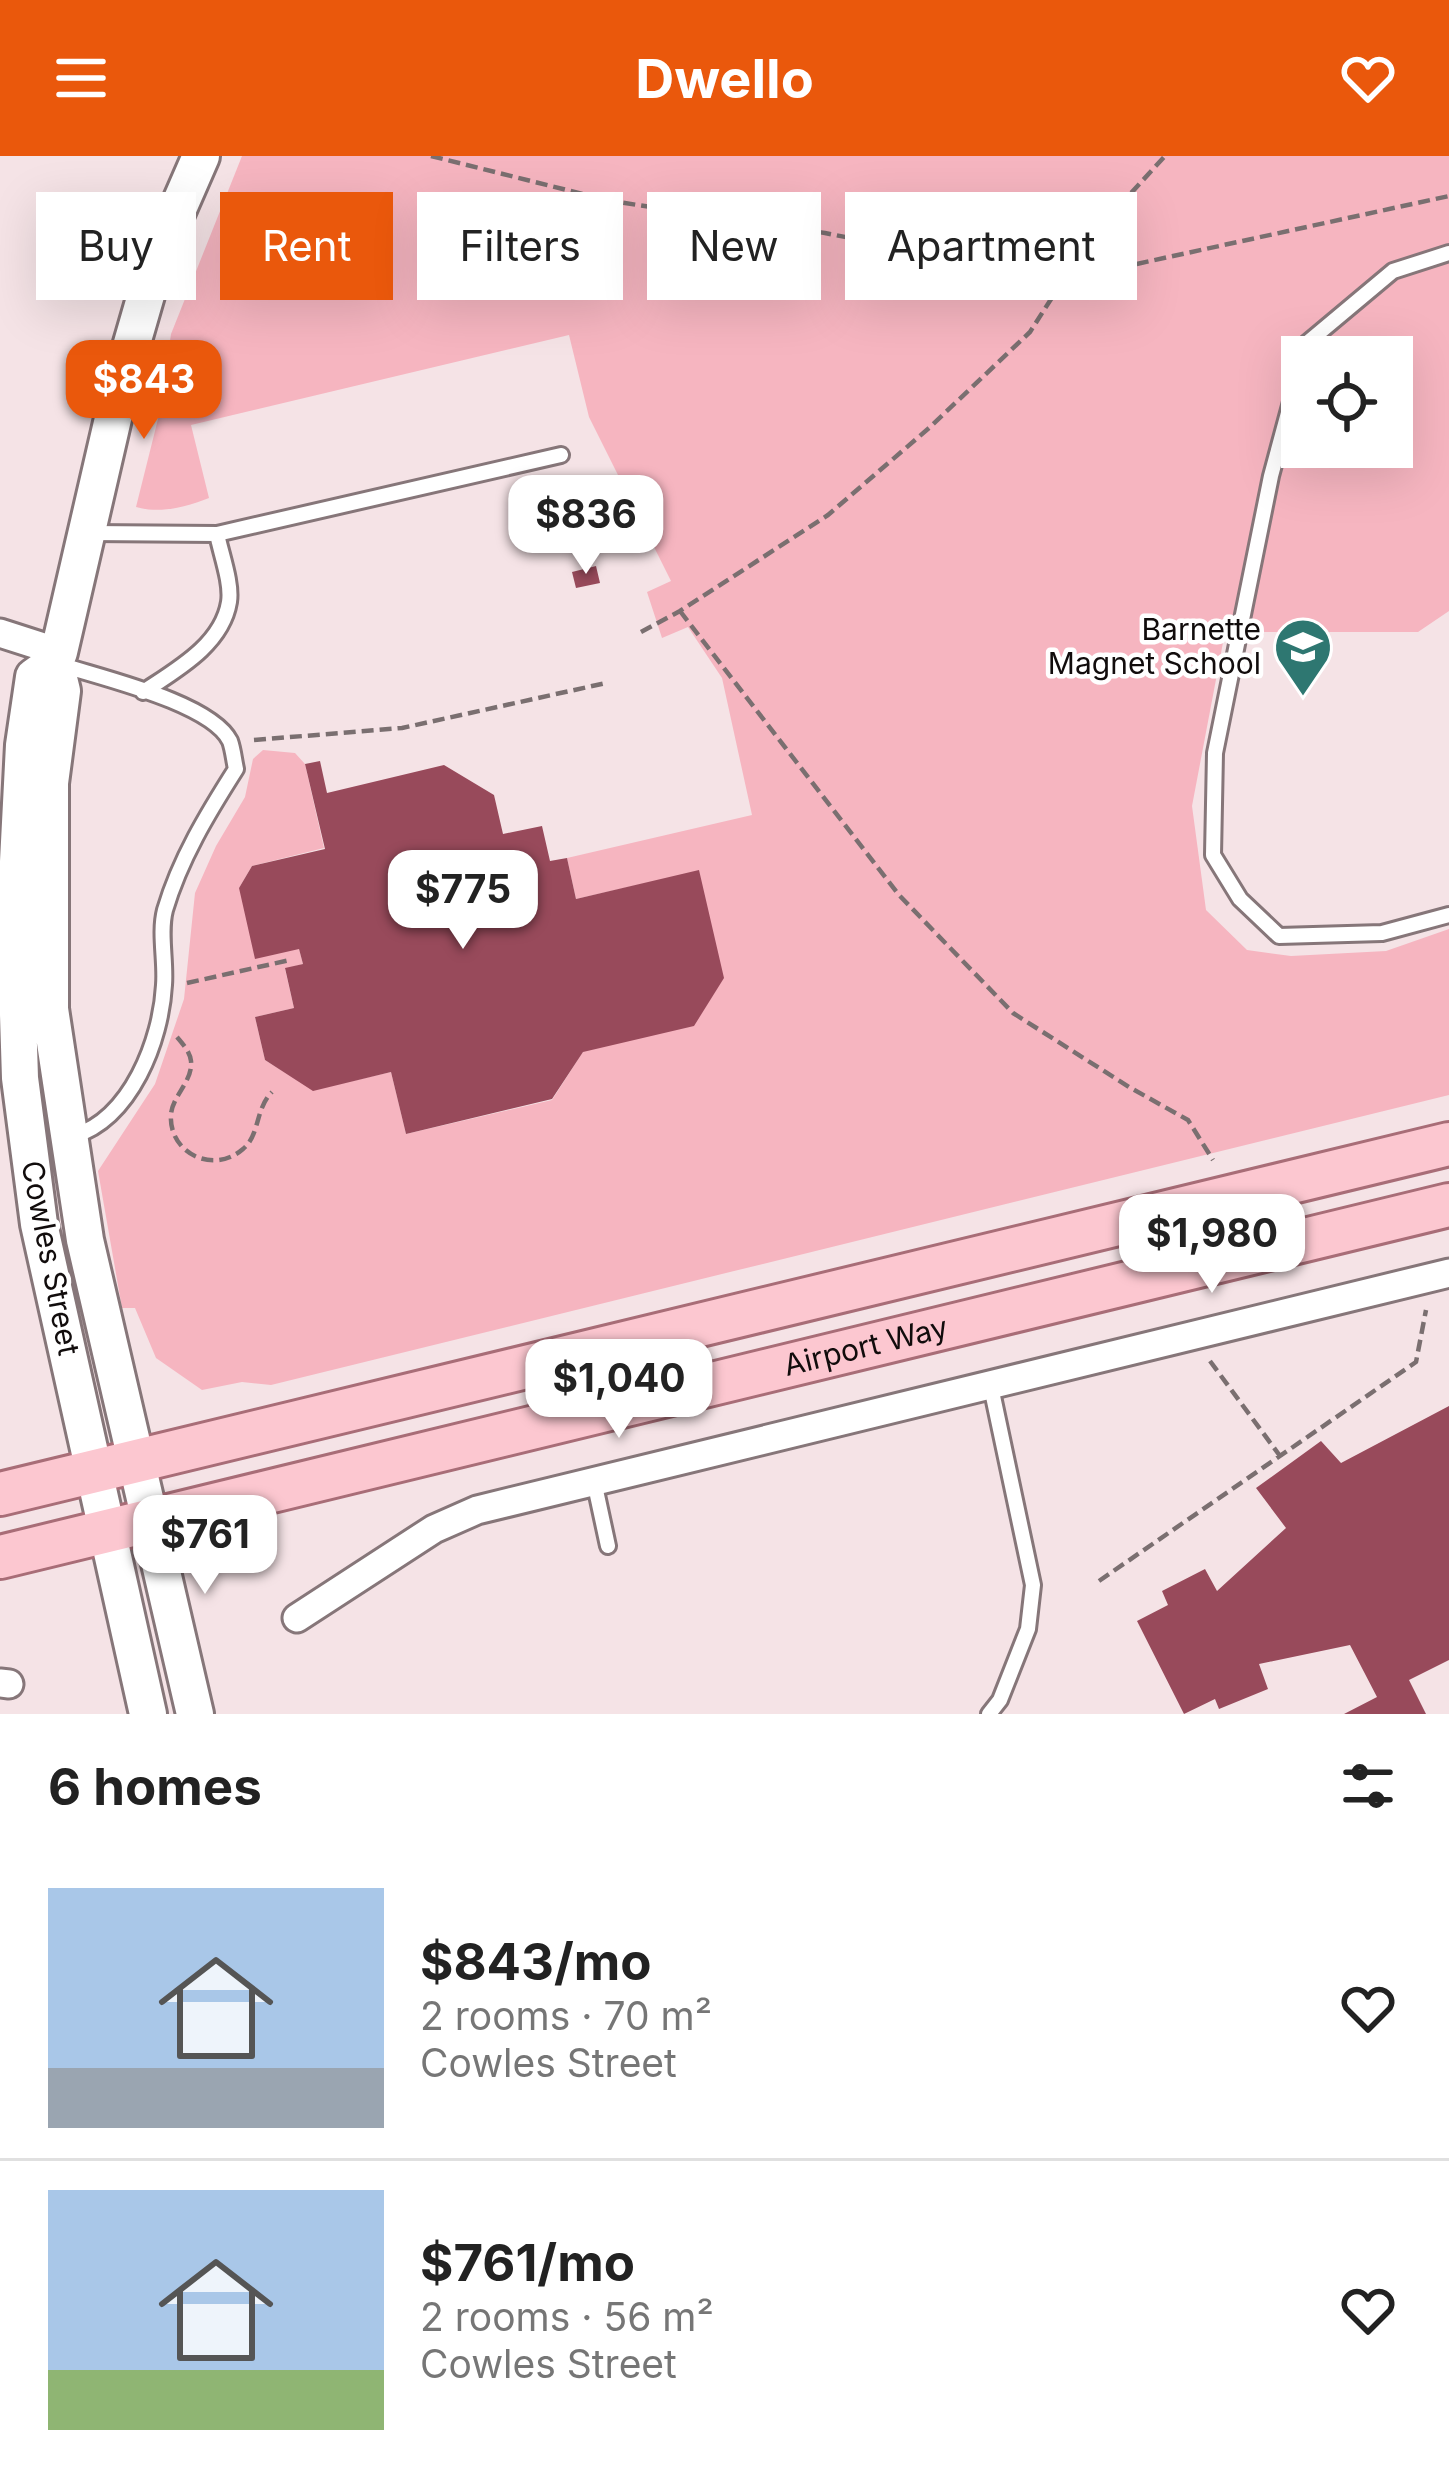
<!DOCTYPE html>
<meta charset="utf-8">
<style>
:root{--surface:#fff;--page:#f6f6f6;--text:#222;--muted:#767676;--line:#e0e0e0;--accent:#ea580c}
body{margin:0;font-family:Inter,sans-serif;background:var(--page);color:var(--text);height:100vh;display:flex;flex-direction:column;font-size:45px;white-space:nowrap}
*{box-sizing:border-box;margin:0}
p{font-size:39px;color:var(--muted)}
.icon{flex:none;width:66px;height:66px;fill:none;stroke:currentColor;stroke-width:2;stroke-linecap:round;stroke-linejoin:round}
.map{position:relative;height:1558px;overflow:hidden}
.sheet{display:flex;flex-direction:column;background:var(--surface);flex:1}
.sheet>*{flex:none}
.top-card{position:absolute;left:36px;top:36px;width:1377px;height:108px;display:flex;gap:24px}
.buttons{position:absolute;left:1281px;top:180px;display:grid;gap:24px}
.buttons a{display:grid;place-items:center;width:132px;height:132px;border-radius:0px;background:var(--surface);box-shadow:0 12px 48px #0002;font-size:60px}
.price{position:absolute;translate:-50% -102px;padding:0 27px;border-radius:24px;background:#fff;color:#222;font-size:39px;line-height:78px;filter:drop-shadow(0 3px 6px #0008)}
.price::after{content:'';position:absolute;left:50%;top:72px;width:36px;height:27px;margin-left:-18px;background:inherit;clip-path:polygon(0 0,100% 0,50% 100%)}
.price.on{background:var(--accent);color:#fff}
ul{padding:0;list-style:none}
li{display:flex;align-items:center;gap:36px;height:300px;padding:0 48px}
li+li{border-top:3px solid var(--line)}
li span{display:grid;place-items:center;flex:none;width:336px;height:240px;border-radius:0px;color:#555}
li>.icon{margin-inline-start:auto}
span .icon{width:144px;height:144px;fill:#fffc;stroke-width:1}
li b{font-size:51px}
h2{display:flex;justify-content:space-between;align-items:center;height:144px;padding:0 48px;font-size:51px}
.tag{padding:0 42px;border-radius:0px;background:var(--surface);box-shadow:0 12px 48px #0002;font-size:42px;line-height:108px}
.tag.on{background:var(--accent);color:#fff}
header{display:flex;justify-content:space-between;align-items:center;height:156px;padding:0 48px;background:var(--accent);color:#fff;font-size:54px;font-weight:700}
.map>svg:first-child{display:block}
</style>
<header><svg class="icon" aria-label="menu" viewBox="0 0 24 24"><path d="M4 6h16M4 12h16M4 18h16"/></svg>Dwello<svg class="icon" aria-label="heart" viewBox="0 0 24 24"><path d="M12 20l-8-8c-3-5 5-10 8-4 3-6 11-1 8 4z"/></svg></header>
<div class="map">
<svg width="1449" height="1558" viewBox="0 0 1449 1558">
<rect width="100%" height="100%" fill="#f5e3e6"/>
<path fill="#f6b5c0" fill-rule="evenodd" d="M242 0H1449V455L1418 476H1225L1192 650 1206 754 1247 794 1291 800 1386 795 1449 773V939L271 1229 242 1226 202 1234 156 1202 135 1152H122L98 1015 155 928 184 843 195 737 216 690 245 641 253 603 263 594 295 597 305 608 324 692 252 710 239 732 299 793 303 808 285 813 294 852 255 861 265 904 313 934 391 916 406 978 552 944 699 715 576 743 567 702 752 659 722 522 688 471 662 482 647 436 671 425 589 261 569 179 191 269 209 342C187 351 160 358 136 351L160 255 171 178ZM1302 201H1392V291H1302Z"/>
<path fill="#984a5b" d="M596 410 600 427 576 432 572 416Z
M320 605 327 637 444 609 494 639 503 678 542 670 550 705 567 702 576 743 699 714 724 822 694 870 583 896 552 943 406 978 391 916 313 935 265 904 255 861 294 852 285 812 303 808 299 793 255 803 239 732 252 710 325 693 305 608Z
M1449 1250V1504L1409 1524 1426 1558H1344L1377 1541 1350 1489 1259 1508 1268 1533 1219 1553 1215 1543 1184 1558 1137 1465 1168 1449 1162 1435 1205 1413 1217 1435 1286 1372 1256 1332 1321 1285 1341 1307Z"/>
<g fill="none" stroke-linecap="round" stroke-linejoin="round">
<defs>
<path id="lane" d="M1303 201 1307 187 1393 115 1449 97
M1302 205 1271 320 1215 597 1213 699 1240 743 1279 780 1382 777 1449 759
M90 377 217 378 561 299
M62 509C102 522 211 547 230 585 233 593 234 604 236 613 208 657 180 703 165 754 159 777 166 805 164 829 161 885 131 962 74 980
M143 536C176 514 222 489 229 446 232 427 221 398 217 378
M594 1325 608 1390
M989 1558 1000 1544 1028 1473 1033 1429 990 1226"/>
<path id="street" d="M0 477 59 496
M297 1462 434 1373 477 1354 1449 1117
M0 1527 9 1528"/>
<path id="secondary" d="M55 506 62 535 50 627V853L85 1084 195 1558
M148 1558 39 1068 20 922 15 764 24 589 34 521 55 506 59 496 124 215 157 101 201 0"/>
<g id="primary">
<path d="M0 1338 1449 988"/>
<path id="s1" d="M0 1401 1449 1049"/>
</g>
</defs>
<use href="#lane" stroke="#867679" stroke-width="20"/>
<use href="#street" stroke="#867679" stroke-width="33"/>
<use href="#secondary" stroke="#867679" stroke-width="42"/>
<use href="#primary" stroke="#a86d77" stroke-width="48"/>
<path stroke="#7a6f70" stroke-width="4.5" stroke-dasharray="12 6" stroke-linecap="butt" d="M431 0 611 45 825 77 1063 124 1449 40
M680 455 899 739 1013 857 1129 931 1188 964 1213 1004
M641 476 680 455 828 359 929 272 1030 176 1090 82 1165 0
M254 584 402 572 606 527
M187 827 290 804
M177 881C183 888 190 896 191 905 193 925 173 939 171 958 168 997 213 1019 243 993 260 979 255 953 272 936
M1210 1205 1280 1300
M1099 1425 1416 1206 1426 1154"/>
<use href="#lane" stroke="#fff" stroke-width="14"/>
<use href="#street" stroke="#fff" stroke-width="27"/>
<use href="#secondary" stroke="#fff" stroke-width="36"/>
<use href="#primary" stroke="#fcc7d0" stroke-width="42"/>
</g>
<defs>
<symbol id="school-pin" viewBox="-11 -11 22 30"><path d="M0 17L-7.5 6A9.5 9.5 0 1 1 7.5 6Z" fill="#2e7771" stroke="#fff"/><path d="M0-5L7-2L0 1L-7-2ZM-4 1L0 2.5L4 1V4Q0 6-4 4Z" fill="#fff"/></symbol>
</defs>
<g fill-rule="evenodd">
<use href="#school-pin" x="1270" y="458" width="66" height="90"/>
</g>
<g text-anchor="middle" stroke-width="9" stroke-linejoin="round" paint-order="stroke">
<g font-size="30" fill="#110c0c" stroke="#fff" text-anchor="end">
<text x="1261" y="484">Barnette<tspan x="1261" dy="34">Magnet School</tspan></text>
</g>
<g font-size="30" fill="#110c0c" stroke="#fff">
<text transform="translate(50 1102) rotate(79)" y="10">Cowles Street</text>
<text dy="10" stroke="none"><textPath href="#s1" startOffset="891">Airport Way</textPath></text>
</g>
</g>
</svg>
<div class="buttons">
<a><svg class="icon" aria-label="locate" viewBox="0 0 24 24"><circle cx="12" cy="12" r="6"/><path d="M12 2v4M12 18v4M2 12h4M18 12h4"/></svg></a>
</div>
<b class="price on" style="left:144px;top:286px">$843</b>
<b class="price" style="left:586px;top:421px">$836</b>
<b class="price" style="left:463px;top:796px">$775</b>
<b class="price" style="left:1212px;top:1140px">$1,980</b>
<b class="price" style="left:619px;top:1285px">$1,040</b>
<b class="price" style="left:205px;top:1441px">$761</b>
<div class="top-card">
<a class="tag">Buy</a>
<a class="tag on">Rent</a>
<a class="tag">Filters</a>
<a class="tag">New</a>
<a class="tag">Apartment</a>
</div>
</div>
<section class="sheet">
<h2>6 homes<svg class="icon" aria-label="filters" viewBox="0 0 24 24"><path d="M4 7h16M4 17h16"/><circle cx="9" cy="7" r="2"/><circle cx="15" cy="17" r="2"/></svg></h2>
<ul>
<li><span style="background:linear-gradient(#a9c7e8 75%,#9aa5b1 0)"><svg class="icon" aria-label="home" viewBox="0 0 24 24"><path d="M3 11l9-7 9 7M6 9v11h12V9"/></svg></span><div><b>$843/mo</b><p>2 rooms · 70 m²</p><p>Cowles Street</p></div><svg class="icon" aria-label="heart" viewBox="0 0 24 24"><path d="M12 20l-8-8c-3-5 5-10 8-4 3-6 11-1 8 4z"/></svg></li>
<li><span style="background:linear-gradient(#a9c7e8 75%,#8fb573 0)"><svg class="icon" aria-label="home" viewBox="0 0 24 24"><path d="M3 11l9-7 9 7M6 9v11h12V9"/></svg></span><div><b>$761/mo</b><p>2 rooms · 56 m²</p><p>Cowles Street</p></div><svg class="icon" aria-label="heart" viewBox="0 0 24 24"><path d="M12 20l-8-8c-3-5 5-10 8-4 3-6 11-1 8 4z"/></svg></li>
</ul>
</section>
